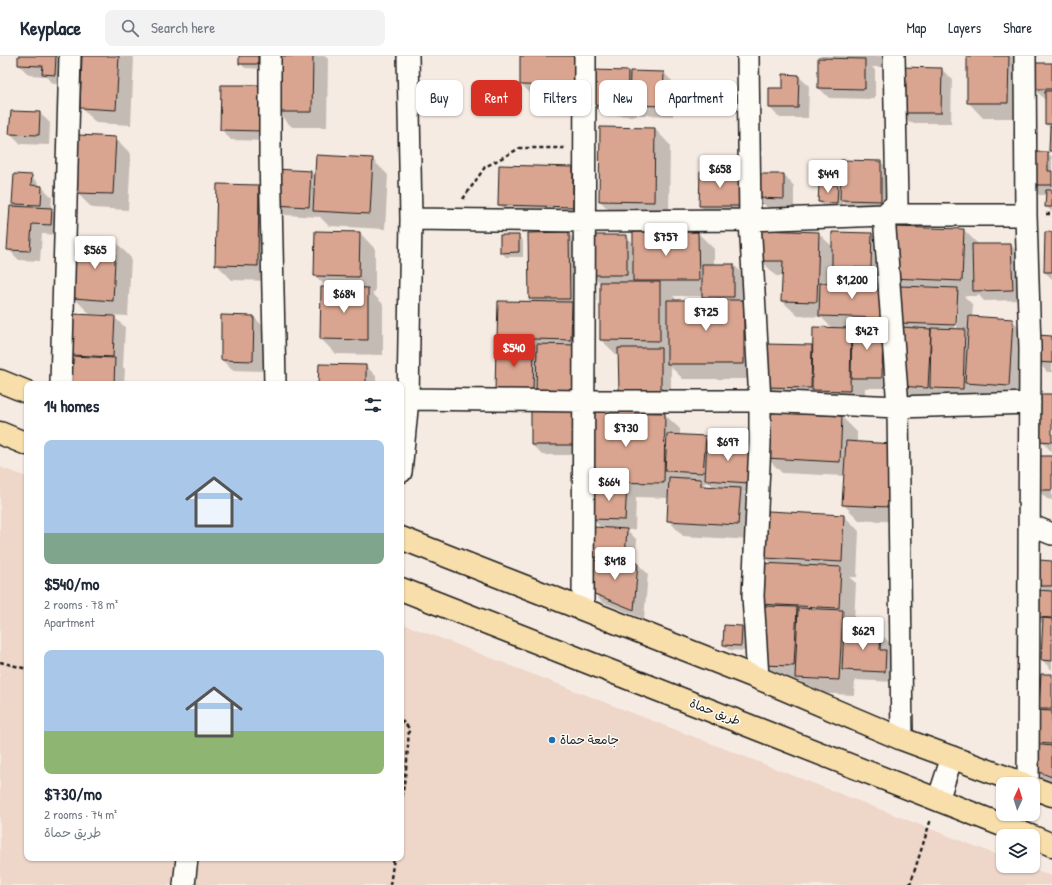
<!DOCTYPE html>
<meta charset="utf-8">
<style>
:root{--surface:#fff;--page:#f2f2f3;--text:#1f2937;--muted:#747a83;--line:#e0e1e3;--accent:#d93025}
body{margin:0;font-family:"Patrick Hand","Playpen Sans Arabic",sans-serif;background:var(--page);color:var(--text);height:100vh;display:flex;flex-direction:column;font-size:15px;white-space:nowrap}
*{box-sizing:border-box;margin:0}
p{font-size:13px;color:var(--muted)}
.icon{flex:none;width:22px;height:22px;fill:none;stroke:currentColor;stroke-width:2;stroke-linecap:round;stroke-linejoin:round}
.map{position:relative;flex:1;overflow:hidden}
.drawer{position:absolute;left:24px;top:325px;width:380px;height:480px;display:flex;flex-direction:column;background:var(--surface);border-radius:8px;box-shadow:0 1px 3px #0004}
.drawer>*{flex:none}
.hud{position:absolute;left:416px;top:24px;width:380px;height:36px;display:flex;gap:8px}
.needle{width:26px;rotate:4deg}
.controls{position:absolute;left:996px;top:721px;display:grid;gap:8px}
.controls a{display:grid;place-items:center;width:44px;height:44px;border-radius:8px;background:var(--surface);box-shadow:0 1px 3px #0004;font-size:20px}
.price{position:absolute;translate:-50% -34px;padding:0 9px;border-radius:4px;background:#fff;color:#222;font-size:13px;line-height:26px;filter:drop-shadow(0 1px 2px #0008)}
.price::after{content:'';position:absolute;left:50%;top:24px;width:12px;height:9px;margin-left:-6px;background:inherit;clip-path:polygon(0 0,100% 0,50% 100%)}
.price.current{background:var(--accent);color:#fff}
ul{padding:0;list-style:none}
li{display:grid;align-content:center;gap:8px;height:212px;padding:0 20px}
li span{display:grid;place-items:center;height:124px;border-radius:8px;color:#555}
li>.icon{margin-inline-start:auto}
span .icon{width:72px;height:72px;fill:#fffc;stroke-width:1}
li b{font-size:17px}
h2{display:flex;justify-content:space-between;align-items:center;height:48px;padding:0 20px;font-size:17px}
.chip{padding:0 14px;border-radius:8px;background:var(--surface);box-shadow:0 1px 3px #0004;font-size:14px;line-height:36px}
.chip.current{background:var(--accent);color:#fff}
header{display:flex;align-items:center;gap:24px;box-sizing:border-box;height:56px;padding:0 20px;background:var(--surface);border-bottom:1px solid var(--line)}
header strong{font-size:19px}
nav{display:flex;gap:22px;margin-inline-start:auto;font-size:14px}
.search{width:280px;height:36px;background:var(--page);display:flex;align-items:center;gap:10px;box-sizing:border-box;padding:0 14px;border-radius:8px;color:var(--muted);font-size:15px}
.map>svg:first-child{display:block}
</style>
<header>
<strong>Keyplace</strong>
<div class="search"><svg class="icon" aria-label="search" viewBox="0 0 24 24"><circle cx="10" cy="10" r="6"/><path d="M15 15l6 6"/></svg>Search here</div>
<nav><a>Map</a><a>Layers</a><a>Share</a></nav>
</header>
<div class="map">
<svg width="1052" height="829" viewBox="0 0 1052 829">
<rect width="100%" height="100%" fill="#f6ebe2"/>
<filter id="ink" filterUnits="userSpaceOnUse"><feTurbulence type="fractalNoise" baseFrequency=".025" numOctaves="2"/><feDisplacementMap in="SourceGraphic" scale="8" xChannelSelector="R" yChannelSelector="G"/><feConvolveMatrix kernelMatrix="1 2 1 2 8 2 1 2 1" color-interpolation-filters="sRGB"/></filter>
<g filter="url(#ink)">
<path fill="#eed6c9" d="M0 411 27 421V802H401V567L1003 801V810H1027L1052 820V829H0Z"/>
<path fill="#0003" fill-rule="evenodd" d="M19 0H67L65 29 54 28 45 20 29 19 19 9Z
M83 0H133L134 2 131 69 96 67 81 51Z
M240 0H259L262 3V13L245 12 240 7Z
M277 0H325L328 3 327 71H292L276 55Z
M521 0H578L585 40 531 38 521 28Z
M820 0H896V11H872L875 14V43L829 42 819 32 823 3Z
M968 0H1016L1023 62H983L968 46Z
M1052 8V96L1050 94 1051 72 1046 68V43H1044L1034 32Z
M941 13 952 23 951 67H910L899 57Z
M628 16 631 20 664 17 674 27 673 60 640 59 637 56V60L603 59 593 48Z
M798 20 809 30 808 62H780L770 52Z
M222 30 272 85 231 84 221 73Z
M40 57 50 67 49 89 21 88 10 77Z
M655 73 670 89 669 161 615 160 600 145Z
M115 82 131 98 128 154 92 152 76 136Z
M1048 97 1052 101V156L1046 150 1047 139H1039L1029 128Z
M372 103 388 119 385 173 329 170 319 160V161L285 159 274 149 273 225 232 224 216 208 218 129 259 130 274 145 311 116 316 121Z
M881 106 891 116V155L852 154 842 144V151H824L819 146 837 130 841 134Z
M573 112 588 127V166L515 164 499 149Z
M739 117 750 160H711L700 150Z
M784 119 794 130V153L768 152 757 142Z
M31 120 52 141 51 153 62 164 61 179 42 178 40 205 19 204 8 193 17 151 13 148Z
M964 174 979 189H1011L1021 199 1022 244 984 245 978 238 977 240H964L973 249 972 262 1012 264 1028 280 1024 345 946 347 938 339V342L910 340 900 330 906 273 898 265 892 332H865V350L780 346 764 331 765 289 814 290 833 273 821 261 798 260 782 245 783 220H776L761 204 818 177 833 191 872 178 882 188 881 222 843 221 833 212V229L900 246 901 230 892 221ZM956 247H958L957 274H955Z
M360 177 375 193V236H371L383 248V299L336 298 321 283 328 232 315 220Z
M568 177 584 193V347H506L505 288 498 281 534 246 530 242Z
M634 177H698L714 193V209H734L744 219 759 323H683L671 311V345L619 299H617L601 284V228L592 218 626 180 634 188ZM673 240H703L707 245H675V242Z
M1052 177V223L1045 216Z
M518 180 523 185V201H506L501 196Z
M116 186 131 202 128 260 90 258 74 242Z
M114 261 125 271 123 311 125 313 124 328H70L76 301 73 298Z
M254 261 264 271 263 315 232 314 222 304Z
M1052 281V316H1047L1037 305Z
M320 309 366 310 376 320V328H319Z
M1052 339V396L1041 385Z
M664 358 680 373V380L705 381 759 437 743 436 756 448 753 484 683 480 668 464 669 442 636 441 635 474H627L637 484 635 508H638L648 518 644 563 602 546 591 535 598 506 593 500 601 472 592 462 589 399H542L532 389ZM703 427H709L714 431H708Z
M842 361 857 376V387L905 466 859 464 843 448 845 420 782 417 766 401Z
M1052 401V444L1047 443 1037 433Z
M844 460 859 475 857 521H849L856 527 854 566 858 570V573L862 577 881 578 891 588 890 600 896 605 895 626 855 624 854 639 811 637 800 625 777 624 761 608 760 548 772 508 766 502Z
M1052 506V614L1042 604 1044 569 1036 561 1044 535 1038 529Z
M725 570 742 571 747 576 746 595 729 594 724 589Z
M1052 619V730L1048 728 1032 713 1044 656 1041 652Z"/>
<path fill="#daa590" stroke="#1c1c1c" d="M18 0H56L55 19 42 18 43 10 18 9Z
M82 0H119L116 54 80 52Z
M239 0H258V8H239Z
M276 0H313L312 56H275Z
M520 0H576L575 30 520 29Z
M967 0H1009L1008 47H967Z
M818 2 865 3V33L818 32Z
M1033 7H1052V33H1033Z
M899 11 942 12 941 57H898Z
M593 14 628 15 627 50 592 49Z
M630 15 664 16 663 50 629 49Z
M783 18 799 19 798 52H769V32H783Z
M221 29H262V75L220 74Z
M1045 35H1052V68H1045Z
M11 55 40 56 39 79 9 78Z
M1050 70H1052V95H1049Z
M600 71 655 72 654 146 599 145Z
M78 79 116 81 113 138 75 137Z
M1029 96H1048V115H1052V129H1028Z
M316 99 373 102 370 158 313 155Z
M841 104 881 105V145L840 144Z
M499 109 573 111V151L498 149Z
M275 113 311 115 309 151 273 149Z
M700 116H739L740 150H699Z
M14 118 32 119 31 129 42 130 41 149 12 148Z
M757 118H784V143L756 142Z
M217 128 259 129 258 210 215 209Z
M819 129H838L837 147 818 146Z
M1046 134H1052V151H1045Z
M10 150 52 152 51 169 32 168 30 195 7 194Z
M891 171 964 173 962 225 891 222Z
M761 174 819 176 817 246 781 245 783 205H760Z
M315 175 360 176 359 221 314 220Z
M569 176 570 243H529L528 177Z
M633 176H698L699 225H633Z
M832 176 872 177 871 212 832 211Z
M1045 176H1052V216H1044Z
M500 179H519V196L500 197Z
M591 179H627V219H591Z
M76 183 116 185 113 245 73 242Z
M972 188H1011L1013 234 973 235Z
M702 208H734V241H702Z
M600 226H660V285L600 284Z
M820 227 884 229 883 262 819 260Z
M900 230 958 232 956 269 898 267Z
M321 231 368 232V284L320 283Z
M667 244H744V308H667Z
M498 245 572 246 571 284 497 282Z
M74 258 115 260 113 301 72 299Z
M221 259 254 260 253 305 221 304Z
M969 260 1013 263 1009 330 965 327Z
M852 267 883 268 882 322H851Z
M813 271 851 272 850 335 812 334Z
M902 271 931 273 928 332 899 330Z
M931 272 965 273 963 333 930 332Z
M1037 279 1052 280V307L1036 306Z
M496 287 534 288 533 338 495 337Z
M537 288 576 289 574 337 536 336Z
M764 288 812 289 811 332 763 331Z
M618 292H661V335H619Z
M71 300 115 302 114 328H69Z
M319 308 366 309V328H318Z
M1041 338H1052V386L1040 385Z
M531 355H577V389H531Z
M588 356 665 357 664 427 587 426Z
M767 356 842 360 840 406 765 402Z
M667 378 706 380 703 417 665 415Z
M707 385 752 388 749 427 705 424Z
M846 385 893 388 890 451 842 449Z
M1037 400H1052V434H1036Z
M669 421 701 423V430L741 432 738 469 667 465Z
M593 427 627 429 625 464 591 463Z
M768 455 844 459 842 506 765 502Z
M594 471 627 473 625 503 592 501Z
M591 504 638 507 634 554 590 536Z
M1039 504 1052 505V530H1037Z
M762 507 841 511 839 552 759 548Z
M1037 534 1052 535V562L1035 561Z
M763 550 797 551 794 610 760 609Z
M798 552 843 554 839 624 795 622Z
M1043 562 1052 563V605L1041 604Z
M724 569 742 570 741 590 723 589Z
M844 571 859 572V576L881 577 880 594H886L885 616 842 614Z
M1041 618H1052V653H1039Z
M1033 654 1052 655V688L1032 687Z
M1032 688 1052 690V721L1031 713Z"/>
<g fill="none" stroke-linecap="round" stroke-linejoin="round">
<defs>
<path id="street" d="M270 0V99L275 328
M748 0 750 164 760 345V387L753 540 758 622
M894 0 897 147 884 159 898 351 902 683
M1025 0 1026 159 1030 292 1028 728
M411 163 585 165 750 164 884 159H1026
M61 328 70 0
M408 343 584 345H760L898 351 1030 347
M401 416 408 343 411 163 408 0
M1030 469 1052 478
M583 552 585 0
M938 744 952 701
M184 829 187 802"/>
<path id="primary" d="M0 325 27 336
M0 377 27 388
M401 482 758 622 902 683 1024 728
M401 533 1030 780
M1033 732 1052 739
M1033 781 1052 789"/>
</defs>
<use href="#street" stroke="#1c1c1c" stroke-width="24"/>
<use href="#primary" stroke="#1c1c1c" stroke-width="25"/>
<path stroke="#1c1c1c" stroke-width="2.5" stroke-dasharray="4 3" stroke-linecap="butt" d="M463 143 485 111 520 92H565
M1046 158H1052
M0 606 27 613
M401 664 409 672 407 705 401 750
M390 829 394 802
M910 829 931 763"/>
<use href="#street" stroke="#fdfcf7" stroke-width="21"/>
<use href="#primary" stroke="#f8deab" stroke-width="22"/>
</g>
</g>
<circle fill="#1f6fb2" stroke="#fdfcf7" stroke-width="1.5" cx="552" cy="684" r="4"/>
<g text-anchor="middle" stroke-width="3" stroke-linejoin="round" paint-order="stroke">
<g font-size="12" fill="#1c1c1c" stroke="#fdfcf7">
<text transform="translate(715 656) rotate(21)" y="4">طريق حماة</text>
</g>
<g font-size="12" fill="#1c1c1c" stroke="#fdfcf7" text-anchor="start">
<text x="560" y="688">جامعة حماة</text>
</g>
</g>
</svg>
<div class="controls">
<a><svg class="needle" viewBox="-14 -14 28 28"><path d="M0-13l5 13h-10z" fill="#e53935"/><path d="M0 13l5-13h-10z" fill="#747a83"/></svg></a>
<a><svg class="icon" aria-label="layers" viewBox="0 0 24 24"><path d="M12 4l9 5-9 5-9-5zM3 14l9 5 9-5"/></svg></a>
</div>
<b class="price" style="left:720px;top:133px">$658</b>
<b class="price" style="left:828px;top:138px">$449</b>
<b class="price" style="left:666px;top:201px">$757</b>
<b class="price" style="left:95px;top:214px">$565</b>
<b class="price" style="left:852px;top:244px">$1,200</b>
<b class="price" style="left:344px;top:258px">$684</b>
<b class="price" style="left:706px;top:276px">$725</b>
<b class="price" style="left:867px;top:295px">$427</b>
<b class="price current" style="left:514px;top:312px">$540</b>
<b class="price" style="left:626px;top:392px">$730</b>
<b class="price" style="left:728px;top:406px">$697</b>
<b class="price" style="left:609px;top:446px">$664</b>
<b class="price" style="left:615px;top:525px">$418</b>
<b class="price" style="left:863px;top:595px">$629</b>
<div class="hud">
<a class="chip">Buy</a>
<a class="chip current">Rent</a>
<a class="chip">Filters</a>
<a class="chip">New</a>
<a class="chip">Apartment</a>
</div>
<section class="drawer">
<h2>14 homes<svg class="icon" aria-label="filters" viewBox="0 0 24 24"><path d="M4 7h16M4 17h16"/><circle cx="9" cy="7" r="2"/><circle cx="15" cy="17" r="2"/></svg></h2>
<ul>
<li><span style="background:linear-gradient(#a9c7e8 75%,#7fa58c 0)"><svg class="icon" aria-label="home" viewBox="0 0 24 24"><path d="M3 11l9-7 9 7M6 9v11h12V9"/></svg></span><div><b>$540/mo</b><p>2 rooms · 78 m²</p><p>Apartment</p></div></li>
<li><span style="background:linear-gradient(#a9c7e8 65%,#8fb573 0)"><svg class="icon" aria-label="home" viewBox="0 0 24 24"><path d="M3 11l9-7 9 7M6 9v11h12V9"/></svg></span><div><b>$730/mo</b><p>2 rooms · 74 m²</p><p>طريق حماة</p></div></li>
</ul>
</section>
</div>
